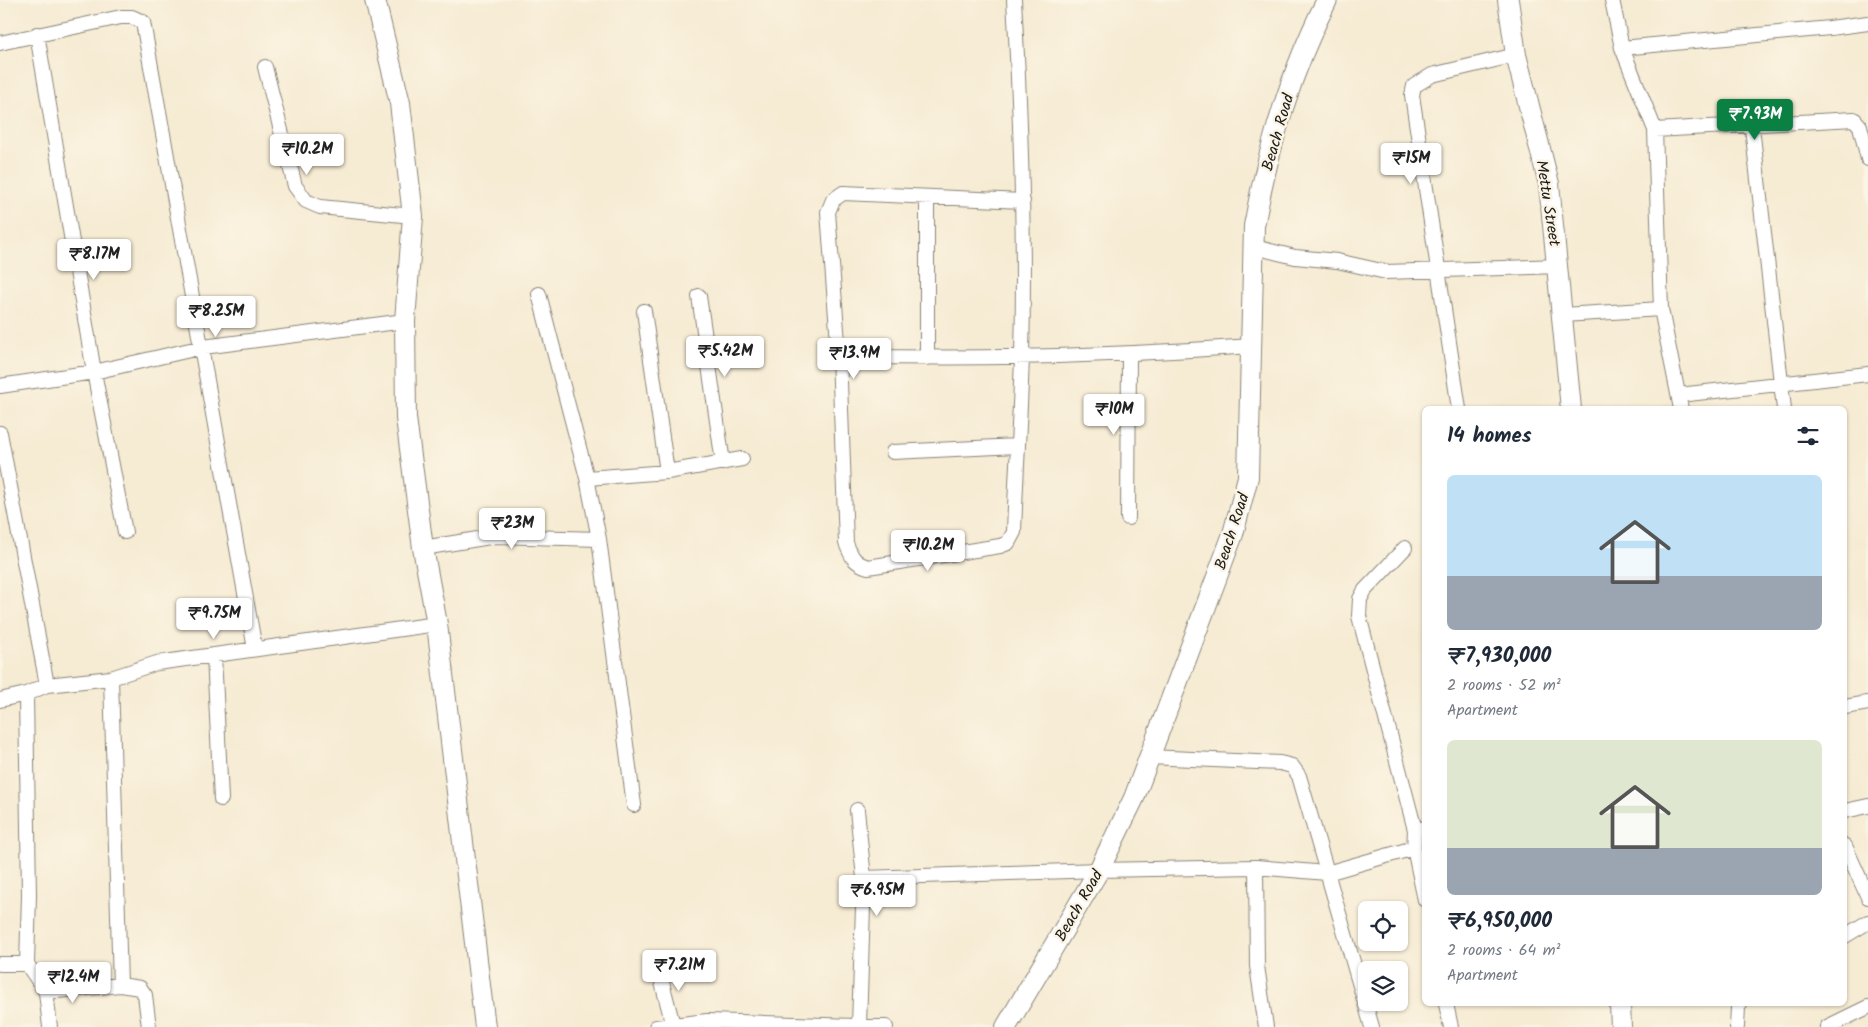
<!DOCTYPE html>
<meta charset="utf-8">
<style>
:root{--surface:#fff;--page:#f6f6f7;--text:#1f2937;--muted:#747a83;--accent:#0b8043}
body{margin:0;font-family:Kalam,sans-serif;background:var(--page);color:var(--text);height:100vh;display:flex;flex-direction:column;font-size:19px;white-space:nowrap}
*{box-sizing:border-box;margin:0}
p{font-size:16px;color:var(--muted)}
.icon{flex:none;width:28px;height:28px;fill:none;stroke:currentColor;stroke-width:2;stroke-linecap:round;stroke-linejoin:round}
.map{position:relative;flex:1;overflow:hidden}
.panel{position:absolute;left:1422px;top:406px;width:425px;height:600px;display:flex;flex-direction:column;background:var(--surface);border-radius:8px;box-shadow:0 1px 4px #0004}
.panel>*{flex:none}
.fabs{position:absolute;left:1358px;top:901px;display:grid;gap:10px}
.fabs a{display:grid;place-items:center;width:50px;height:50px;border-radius:8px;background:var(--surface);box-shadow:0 1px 4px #0004;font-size:25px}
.price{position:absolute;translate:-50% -42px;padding:0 11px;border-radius:5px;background:#fff;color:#222;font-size:16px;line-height:32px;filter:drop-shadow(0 1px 2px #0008)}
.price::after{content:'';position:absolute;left:50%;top:30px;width:15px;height:11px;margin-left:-8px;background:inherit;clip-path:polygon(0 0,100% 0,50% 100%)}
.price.on{background:var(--accent);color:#fff}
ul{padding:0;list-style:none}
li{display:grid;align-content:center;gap:10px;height:265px;padding:0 25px}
li span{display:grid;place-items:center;height:155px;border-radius:8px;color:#555}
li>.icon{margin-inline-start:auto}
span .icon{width:90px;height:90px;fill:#fffc;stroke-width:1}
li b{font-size:21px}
h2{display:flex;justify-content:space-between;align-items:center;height:60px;padding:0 25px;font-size:21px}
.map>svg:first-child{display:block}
</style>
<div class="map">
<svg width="1868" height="1027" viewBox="0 0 1868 1027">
<rect width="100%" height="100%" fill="#fcf5e5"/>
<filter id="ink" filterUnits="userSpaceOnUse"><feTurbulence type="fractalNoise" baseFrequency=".02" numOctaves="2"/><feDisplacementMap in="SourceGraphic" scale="10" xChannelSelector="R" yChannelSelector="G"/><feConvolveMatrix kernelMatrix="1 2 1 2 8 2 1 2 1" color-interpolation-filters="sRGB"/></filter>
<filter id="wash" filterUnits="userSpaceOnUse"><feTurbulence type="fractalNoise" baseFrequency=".0096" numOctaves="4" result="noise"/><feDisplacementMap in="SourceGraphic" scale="20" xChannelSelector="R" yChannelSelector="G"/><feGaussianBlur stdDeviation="1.12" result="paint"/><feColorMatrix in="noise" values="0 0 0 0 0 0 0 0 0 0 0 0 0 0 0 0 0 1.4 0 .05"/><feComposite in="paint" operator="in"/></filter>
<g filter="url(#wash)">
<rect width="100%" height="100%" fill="#f6ebd3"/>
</g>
<g filter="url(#ink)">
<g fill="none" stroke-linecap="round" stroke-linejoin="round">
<defs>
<path id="street" d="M1014 0C1021 120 1025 238 1022 358 1020 416 1016 474 1014 532L1008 543 1000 546 868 567C854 563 851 556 846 543L839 356 828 212 833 200 843 193 1023 201
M1612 0 1622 48 1655 130 1661 309 1681 409
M37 34 94 372 125 532
M0 43 121 17H132L143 22 255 649
M1622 48 1830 28 1868 23
M265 67 295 186 306 201 320 207 413 216
M1752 127 1784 409
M1655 130 1854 119 1860 126 1868 159
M1254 247 1295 257 1337 261 1386 272 1558 266
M539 294 587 478 599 539 634 805
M699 296 723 463
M644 311 667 472
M1563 315 1661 309
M839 356C977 360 1114 356 1252 346
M927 358V197
M0 386 94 372 203 347 405 321
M1679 395 1868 374
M1459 409 1412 95 1414 86 1432 75 1516 55
M0 433 47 685
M893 452 1017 446
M587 478 667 472 742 459
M1128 518 1129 355
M423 548 496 536 599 539
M1405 548 1365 590 1360 599 1359 616 1415 830
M214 655 221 799
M111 678 120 985
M26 694 29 895 27 964
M0 700 26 694 47 685 111 678 157 663 437 624
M1845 707 1868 703
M1149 757 1280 763 1292 766 1299 776 1372 1027
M857 810 864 878 859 1025
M1845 811 1868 806
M1845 846 1868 897
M1414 848 1425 900
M1256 867 1257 966 1266 1027
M864 878 1099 870 1256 867 1327 873 1414 848 1415 830 1425 828
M1845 936 1868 922
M0 964H27L46 992 120 985 140 988 145 995 149 1027
M658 967 673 1025
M46 992 50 1027
M1446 1004 1451 1027
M656 1027 707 1021 886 1027
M1737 1027 1738 1007 1740 1004
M1827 1027 1868 1007"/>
<path id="secondary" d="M375 0 400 103 413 216 405 321 406 418 423 548 437 624 485 1027
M1508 0 1516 55 1549 184 1571 409
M1620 1004 1621 1027
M1006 1027 1099 870 1134 798 1233 534 1248 477 1254 226C1268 148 1291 71 1327 0"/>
</defs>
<use href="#street" stroke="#898478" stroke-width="16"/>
<use href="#secondary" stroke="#898478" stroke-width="22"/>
<use href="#street" stroke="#fff" stroke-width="14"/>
<use href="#secondary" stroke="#fff" stroke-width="20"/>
</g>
</g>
<g text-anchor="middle" stroke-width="5" stroke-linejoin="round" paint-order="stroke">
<g font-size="16" fill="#1c1c1c" stroke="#fcf5e5">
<text transform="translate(1277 132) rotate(-74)" y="6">Beach Road</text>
<text transform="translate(1549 203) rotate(81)" y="6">Mettu Street</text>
<text transform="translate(1231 531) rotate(-72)" y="6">Beach Road</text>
<text transform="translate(1078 905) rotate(-60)" y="6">Beach Road</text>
</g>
</g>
</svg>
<div class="fabs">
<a><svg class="icon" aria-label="locate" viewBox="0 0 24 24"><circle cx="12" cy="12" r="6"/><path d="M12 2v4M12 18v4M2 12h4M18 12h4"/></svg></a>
<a><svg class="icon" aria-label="layers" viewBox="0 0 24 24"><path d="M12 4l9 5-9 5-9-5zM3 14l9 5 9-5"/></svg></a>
</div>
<b class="price on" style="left:1755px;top:141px">₹7.93M</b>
<b class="price" style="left:307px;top:176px">₹10.2M</b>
<b class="price" style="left:1411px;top:185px">₹15M</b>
<b class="price" style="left:94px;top:281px">₹8.17M</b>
<b class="price" style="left:216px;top:338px">₹8.25M</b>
<b class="price" style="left:725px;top:378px">₹5.42M</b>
<b class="price" style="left:854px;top:380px">₹13.9M</b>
<b class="price" style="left:1114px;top:436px">₹10M</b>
<b class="price" style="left:512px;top:550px">₹23M</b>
<b class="price" style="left:928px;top:572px">₹10.2M</b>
<b class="price" style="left:214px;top:640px">₹9.75M</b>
<b class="price" style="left:877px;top:917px">₹6.95M</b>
<b class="price" style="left:679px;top:992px">₹7.21M</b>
<b class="price" style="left:73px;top:1004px">₹12.4M</b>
<section class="panel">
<h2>14 homes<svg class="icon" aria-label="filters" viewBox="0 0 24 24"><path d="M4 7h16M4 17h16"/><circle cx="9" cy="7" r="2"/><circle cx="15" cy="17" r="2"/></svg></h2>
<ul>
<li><span style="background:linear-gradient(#bfe0f5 65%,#9aa5b1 0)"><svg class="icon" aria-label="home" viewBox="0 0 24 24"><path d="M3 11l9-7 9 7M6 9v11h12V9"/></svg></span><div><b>₹7,930,000</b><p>2 rooms · 52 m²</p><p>Apartment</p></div></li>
<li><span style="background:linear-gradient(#dfe7d0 70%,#9aa5b1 0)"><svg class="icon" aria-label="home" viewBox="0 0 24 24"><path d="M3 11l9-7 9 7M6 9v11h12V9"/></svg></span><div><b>₹6,950,000</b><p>2 rooms · 64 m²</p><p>Apartment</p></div></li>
</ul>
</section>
</div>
